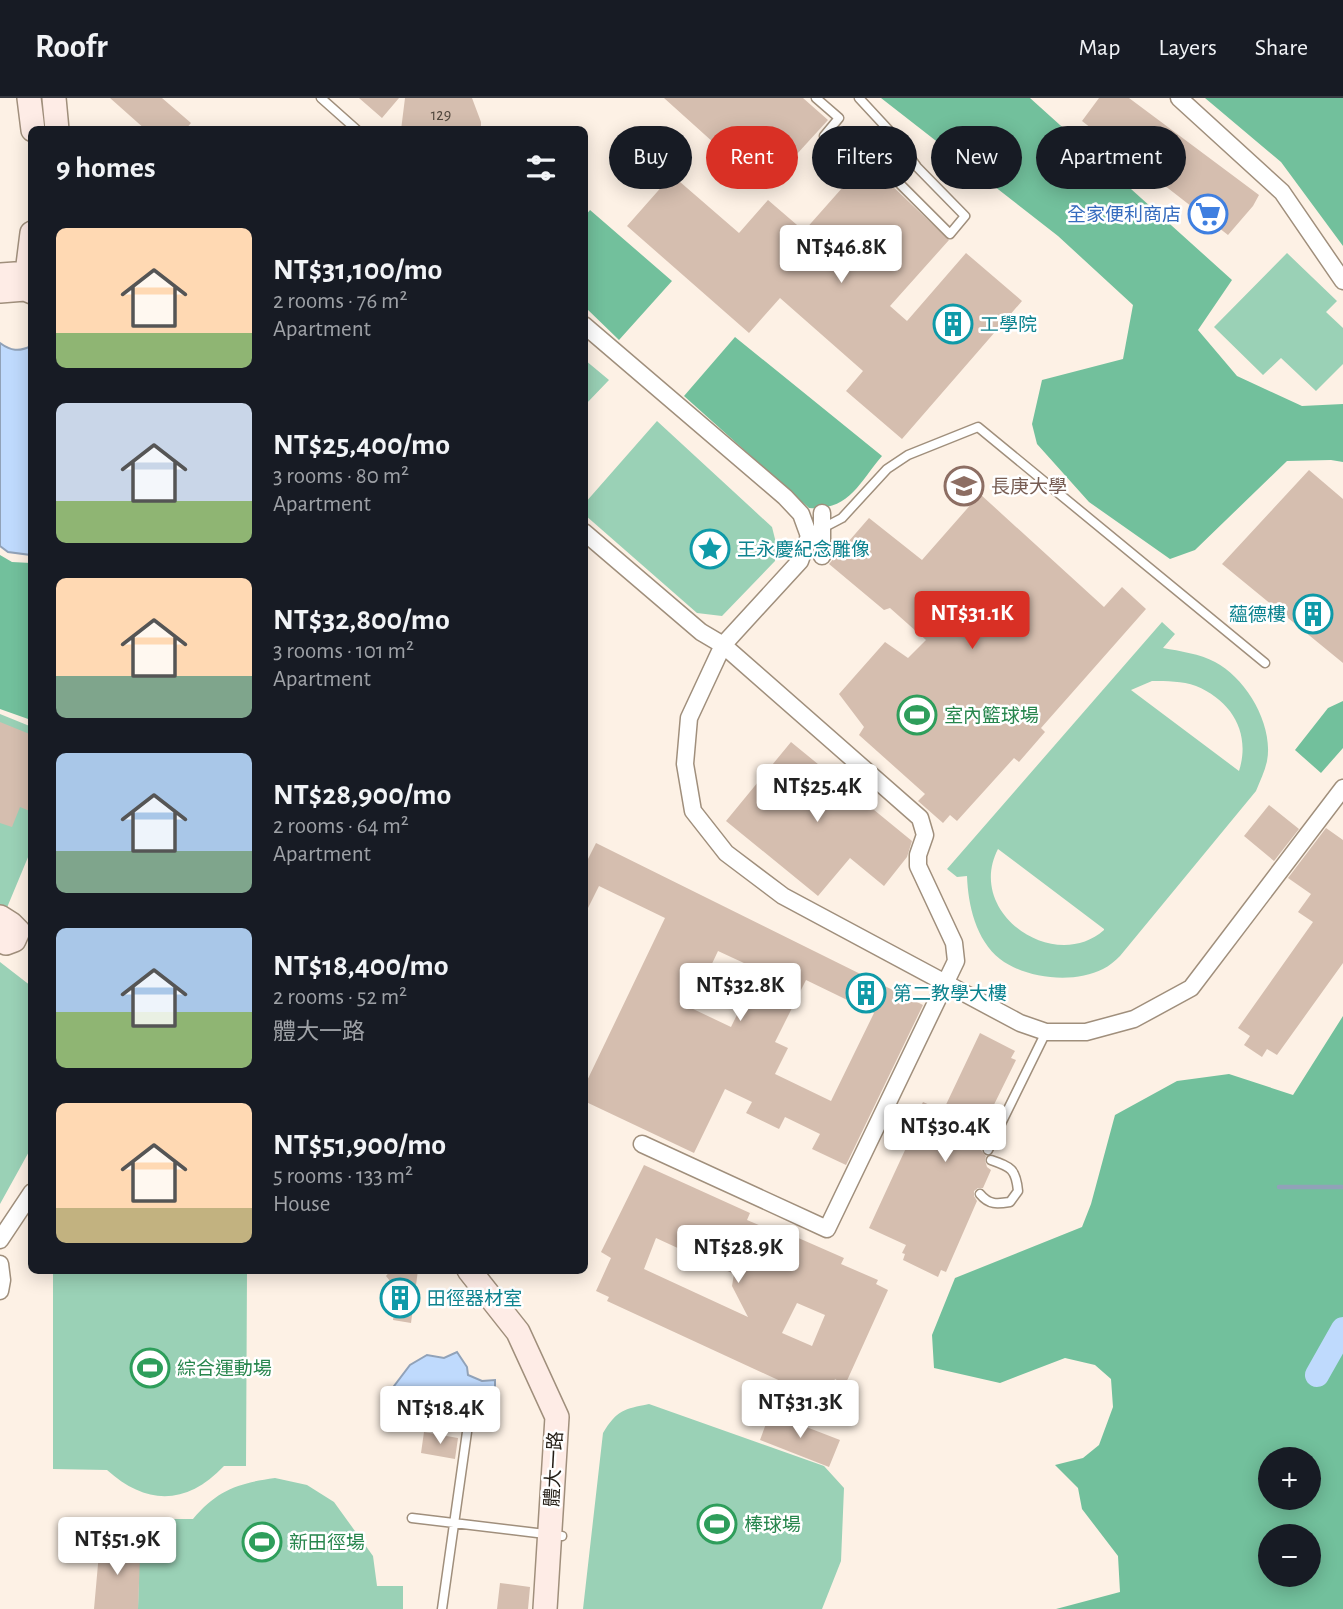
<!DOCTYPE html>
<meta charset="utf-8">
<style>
:root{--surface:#171b24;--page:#20242c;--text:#f1f3f6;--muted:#9ea1a6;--line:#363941;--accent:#d93025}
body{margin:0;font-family:"Alegreya Sans","Noto Sans TC",sans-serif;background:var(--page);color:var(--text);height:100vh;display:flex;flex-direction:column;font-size:26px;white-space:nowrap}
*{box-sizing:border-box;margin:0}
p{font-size:23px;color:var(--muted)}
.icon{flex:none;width:38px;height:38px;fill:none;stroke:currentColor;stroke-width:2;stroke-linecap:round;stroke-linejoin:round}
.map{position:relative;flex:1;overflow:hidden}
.panel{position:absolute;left:28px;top:28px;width:560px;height:1148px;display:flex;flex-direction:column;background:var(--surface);border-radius:10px;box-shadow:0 4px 18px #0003}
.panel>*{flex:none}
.banner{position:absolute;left:609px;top:28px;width:628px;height:63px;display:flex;gap:14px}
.tools{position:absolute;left:1258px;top:1349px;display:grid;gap:14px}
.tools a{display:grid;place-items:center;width:63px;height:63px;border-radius:50%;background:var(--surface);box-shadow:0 4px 18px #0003;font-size:35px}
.price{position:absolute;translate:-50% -60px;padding:0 16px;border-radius:7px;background:#fff;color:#222;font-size:23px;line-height:46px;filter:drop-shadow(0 2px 4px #0008)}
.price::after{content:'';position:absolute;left:50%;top:42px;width:21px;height:16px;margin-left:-10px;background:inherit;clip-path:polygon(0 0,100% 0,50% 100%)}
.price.selected{background:var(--accent);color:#fff}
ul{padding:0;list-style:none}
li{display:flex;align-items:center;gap:21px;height:175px;padding:0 28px}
li span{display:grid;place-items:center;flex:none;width:196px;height:140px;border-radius:10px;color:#555}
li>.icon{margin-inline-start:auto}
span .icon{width:84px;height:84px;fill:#fffc;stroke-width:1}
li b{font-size:30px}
h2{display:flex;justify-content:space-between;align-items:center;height:84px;padding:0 28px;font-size:30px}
.chip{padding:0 24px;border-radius:32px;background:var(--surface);box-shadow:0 4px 18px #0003;font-size:24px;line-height:63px}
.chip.selected{background:var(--accent);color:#fff}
header{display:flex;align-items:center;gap:42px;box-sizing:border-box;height:98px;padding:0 35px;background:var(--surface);border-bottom:2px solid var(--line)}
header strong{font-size:33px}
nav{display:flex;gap:38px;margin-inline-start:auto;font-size:24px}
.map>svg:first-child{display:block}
</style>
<header>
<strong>Roofr</strong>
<nav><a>Map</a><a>Layers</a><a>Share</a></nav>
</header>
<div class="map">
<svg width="1343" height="1511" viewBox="0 0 1343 1511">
<rect width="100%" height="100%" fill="#fdf1e5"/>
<path fill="#9ad1b6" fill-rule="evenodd" d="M1287 155 1337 203 1326 214 1343 230V266L1316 293 1281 260 1263 277 1214 229Z
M585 262 609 282 585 307Z
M657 323 772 429 776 445 775 463 722 518 697 515 585 417V405Z
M1162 524 1175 536 1163 550C1180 553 1200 556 1215 564 1246 580 1274 627 1267 663 1265 673 1260 683 1256 693L1120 858C1115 863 1109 868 1103 871 1074 886 1026 881 1000 861 976 842 968 807 967 778L957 779 947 771ZM1152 583C1167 583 1182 583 1196 588 1232 603 1251 635 1239 673L1131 592ZM998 751 1104 831V832C1054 876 965 815 998 751Z
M0 616 32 629 31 752 6 812 0 807Z
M0 864 31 888V1050L0 1106Z
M53 1173H247L246 1368H224C187 1407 147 1408 107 1372L53 1371Z
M649 1306 824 1368 844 1390 841 1463 822 1511H583L603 1335C617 1312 624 1311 649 1306Z
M275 1380 307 1387 334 1404 373 1458 377 1488H403V1511H138L139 1465H161V1421H193C217 1392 239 1385 275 1380Z"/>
<path fill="#72c09c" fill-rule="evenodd" d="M881 0H1030L1232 182 1198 232 1237 278 1302 308 1343 306V364L1331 362 1287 363 1195 452 1170 461 1089 404 1037 346 1032 326 1042 282 1123 261 1133 207 1058 138Z
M1205 0H1343V148L1281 64Z
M590 112 672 183 619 242 585 209V118Z
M735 239 882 358C859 385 849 413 809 410L684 298Z
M0 457 12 464 31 465V622L0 611Z
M1343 603V650L1321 675 1295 652 1328 610Z
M1343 918V1511H1056L1120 1494 1118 1458 1082 1411 1078 1390 1055 1367 1083 1360 1099 1347 1113 1309 1111 1281 1095 1267 1065 1260 1000 1285 934 1270 932 1237 955 1180 1082 1129 1091 1106 1115 1017 1177 983 1229 976 1293 997ZM1270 1362H1309V1400H1270ZM1270 1438H1309V1477H1270Z"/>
<path fill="#bfdafd" stroke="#91a2b8" stroke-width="2" d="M0 245C11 253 19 254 31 248V457L8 454 0 448Z
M457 1254 467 1269 468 1277 482 1283 495 1282V1298L485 1307 445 1327 430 1324 391 1307 385 1300 410 1267 427 1257 444 1260Z"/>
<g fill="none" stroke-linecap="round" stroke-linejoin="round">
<path stroke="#91a2b8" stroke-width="4.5" d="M1279 1089H1343"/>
<path stroke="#bfdafd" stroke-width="24" d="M1317 1277 1343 1231"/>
</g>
<path fill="#d5beaf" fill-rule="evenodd" d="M110 0H162L191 25 185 32H146Z
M359 0H399L382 20Z
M405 0H472L481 24V32H401Z
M664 0H803L828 22 765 91Z
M1099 0H1129L1259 97 1253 108 1228 137 1082 23Z
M866 63 949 142 890 208 907 223 966 155 1022 203 902 341 846 293 863 273 780 200 749 235 627 128 672 77 739 135 768 102 804 133Z
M1309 372 1343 401V565L1222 466Z
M980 396 1104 509 1122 489 1146 511 1041 630 1045 634 1019 664 1014 660 957 723 950 717 943 725 918 703 925 696 859 637 864 629 839 596 885 544 908 560 926 542 890 510 884 512 829 466 869 420 922 462Z
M0 624 32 637V714L20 709 12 729 0 725Z
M791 644 912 743 907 759 884 788 850 760 818 798 726 723Z
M1269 707 1299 731 1274 763 1244 738Z
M1326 730 1343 742V865L1277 957 1267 951 1262 959 1244 947 1250 938 1238 930 1313 824 1298 814 1311 796 1288 780Z
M596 745 923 907 846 1067 812 1051 820 1036 785 1019 779 1031 746 1015 752 1004 725 991 694 1055 584 1003V989L665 820 599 788 584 818V769ZM718 853 759 872 731 929 691 910ZM806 882 874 915 831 1003 775 976 788 950 775 944Z
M980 935 1015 953 1011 960 1016 962 982 1031 989 1034 981 1052 986 1058 985 1062 987 1069 991 1072 983 1090H978L974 1093V1098L977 1103 946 1174 941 1172 938 1179 903 1162 905 1156 902 1155 906 1147 869 1130 906 1050 902 1048 923 1004 943 1013Z
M644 1067 750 1115 747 1122 785 1138 787 1135 844 1160 841 1166 878 1182 876 1186 888 1192 845 1287 835 1281 826 1304 607 1203 609 1199 596 1193 611 1160 601 1154ZM656 1140 734 1176 732 1188 748 1219 644 1171ZM797 1205 825 1217 812 1248 782 1235Z
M391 1172H418L411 1225 393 1222 394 1215 383 1197 389 1191 385 1186 390 1183 386 1178Z
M770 1315 840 1342 829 1369 760 1342Z
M424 1334 458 1340 455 1361 421 1355Z
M108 1435 121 1441 117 1449 140 1459 138 1511H94L99 1455Z
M500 1485 530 1489 528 1511H497Z"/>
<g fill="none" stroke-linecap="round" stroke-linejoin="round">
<defs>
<path id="lane" d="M321 0 357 32
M816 0 839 20 824 38 852 66 866 52 950 136 965 118 917 69 897 41 859 0
M821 431 842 420 887 371 908 357 978 329 1265 565
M988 1052 1046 934
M980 1096C989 1107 997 1106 1010 1104L1018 1093C1016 1071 1011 1069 991 1062
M412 1420 562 1438
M442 1511 467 1334"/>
<path id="street" d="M1179 0 1282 94 1343 183
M584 227 785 399 801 416 809 438 800 463 723 547 689 620 685 666 693 713 726 755 783 798 1020 925 1046 934H1086L1134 921 1191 890 1343 690
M822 415V458
M584 434 701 534 723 547 920 720 925 737 918 757V768L954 845 956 863 827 1131 642 1046
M0 1142 32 1094
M0 1166 2 1182 0 1193"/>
<path id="secondary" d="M29 0 33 32
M54 0 57 32
M32 135 25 191 32 194
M0 177 29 175
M0 193 25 191
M0 819 11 826 18 833 14 842 6 845 0 842
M469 1172 518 1234 557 1319 545 1511"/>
</defs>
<use href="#lane" stroke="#a08f7c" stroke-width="11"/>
<use href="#street" stroke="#a08f7c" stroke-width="19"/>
<use href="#secondary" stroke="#a08f7c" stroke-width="26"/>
<use href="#lane" stroke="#fff" stroke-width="8"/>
<use href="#street" stroke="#fff" stroke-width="16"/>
<use href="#secondary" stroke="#feece6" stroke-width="23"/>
</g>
<defs>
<symbol id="supermarket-ring" viewBox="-11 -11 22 22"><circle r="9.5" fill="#fff" stroke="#3f7fe0" stroke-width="1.5"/><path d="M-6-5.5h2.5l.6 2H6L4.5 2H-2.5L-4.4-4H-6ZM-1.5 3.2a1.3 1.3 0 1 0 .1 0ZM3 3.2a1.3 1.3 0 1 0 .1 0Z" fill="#3f7fe0"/></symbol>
<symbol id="building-ring" viewBox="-11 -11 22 22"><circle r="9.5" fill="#fff" stroke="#0f9aa8" stroke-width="1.5"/><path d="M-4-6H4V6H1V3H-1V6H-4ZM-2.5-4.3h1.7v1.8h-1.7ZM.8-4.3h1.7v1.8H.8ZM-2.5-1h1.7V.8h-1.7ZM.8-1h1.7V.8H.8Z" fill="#0f9aa8"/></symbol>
<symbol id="university-ring" viewBox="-11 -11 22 22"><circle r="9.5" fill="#fff" stroke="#8d6e63" stroke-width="1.5"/><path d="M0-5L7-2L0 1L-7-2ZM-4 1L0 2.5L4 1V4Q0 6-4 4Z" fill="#8d6e63"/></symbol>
<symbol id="sight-ring" viewBox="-11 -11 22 22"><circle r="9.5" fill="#fff" stroke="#0f9aa8" stroke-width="1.5"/><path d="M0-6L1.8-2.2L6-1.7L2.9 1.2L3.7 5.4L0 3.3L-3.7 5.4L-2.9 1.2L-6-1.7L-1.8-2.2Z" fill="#0f9aa8"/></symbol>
<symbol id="stadium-ring" viewBox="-11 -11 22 22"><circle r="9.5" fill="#fff" stroke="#2e9e5b" stroke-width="1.5"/><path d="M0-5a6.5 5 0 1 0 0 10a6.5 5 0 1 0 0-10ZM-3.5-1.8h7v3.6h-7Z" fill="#2e9e5b"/></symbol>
</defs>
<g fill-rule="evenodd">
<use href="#supermarket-ring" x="1186" y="94" width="44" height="44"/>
<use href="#building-ring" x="931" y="204" width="44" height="44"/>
<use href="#university-ring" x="942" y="366" width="44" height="44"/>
<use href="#sight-ring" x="688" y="429" width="44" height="44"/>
<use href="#building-ring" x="1291" y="494" width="44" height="44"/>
<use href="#stadium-ring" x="895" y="595" width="44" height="44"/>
<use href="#building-ring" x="844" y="873" width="44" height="44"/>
<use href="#building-ring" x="378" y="1178" width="44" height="44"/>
<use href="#stadium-ring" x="128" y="1248" width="44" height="44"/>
<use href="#stadium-ring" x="695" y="1404" width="44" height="44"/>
<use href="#stadium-ring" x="240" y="1422" width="44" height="44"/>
</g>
<g text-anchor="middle" stroke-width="5" stroke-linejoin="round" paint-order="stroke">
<g font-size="16" fill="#51473d">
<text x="441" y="22">129</text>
</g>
<g font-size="19" fill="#366cbe" stroke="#fff" text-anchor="end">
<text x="1181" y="123">全家便利商店</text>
</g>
<g font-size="19" fill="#0d838f" stroke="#fff" text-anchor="start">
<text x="980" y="233">工學院</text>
<text x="737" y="458">王永慶紀念雕像</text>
<text x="1286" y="523" text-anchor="end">蘊德樓</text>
<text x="893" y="902">第二教學大樓</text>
<text x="427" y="1207">田徑器材室</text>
</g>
<g font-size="19" fill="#785e54" stroke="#fff" text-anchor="start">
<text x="991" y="395">長庚大學</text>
</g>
<g font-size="19" fill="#27864d" stroke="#fff" text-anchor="start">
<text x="944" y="624">室內籃球場</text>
<text x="177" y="1277">綜合運動場</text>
<text x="744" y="1433">棒球場</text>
<text x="289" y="1451">新田徑場</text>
</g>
<g font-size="19" fill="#251f17" stroke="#fff">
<text transform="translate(553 1371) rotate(-87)" y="7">體大一路</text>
</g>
</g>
</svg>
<div class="tools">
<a>+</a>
<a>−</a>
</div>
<b class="price" style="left:841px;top:187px">NT$46.8K</b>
<b class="price selected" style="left:972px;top:553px">NT$31.1K</b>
<b class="price" style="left:817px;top:726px">NT$25.4K</b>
<b class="price" style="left:740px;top:925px">NT$32.8K</b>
<b class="price" style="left:945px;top:1066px">NT$30.4K</b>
<b class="price" style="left:738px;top:1187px">NT$28.9K</b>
<b class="price" style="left:800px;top:1342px">NT$31.3K</b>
<b class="price" style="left:440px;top:1348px">NT$18.4K</b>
<b class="price" style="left:117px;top:1479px">NT$51.9K</b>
<div class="banner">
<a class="chip">Buy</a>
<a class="chip selected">Rent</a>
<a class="chip">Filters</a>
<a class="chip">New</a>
<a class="chip">Apartment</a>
</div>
<section class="panel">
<h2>9 homes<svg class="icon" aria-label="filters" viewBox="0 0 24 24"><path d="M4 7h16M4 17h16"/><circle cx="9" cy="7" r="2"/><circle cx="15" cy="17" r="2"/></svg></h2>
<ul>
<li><span style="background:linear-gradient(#ffd9b3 75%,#8fb573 0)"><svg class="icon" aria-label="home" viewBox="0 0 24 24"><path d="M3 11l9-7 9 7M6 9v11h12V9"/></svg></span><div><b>NT$31,100/mo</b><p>2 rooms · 76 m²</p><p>Apartment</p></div></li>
<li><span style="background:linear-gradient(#c9d6e8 70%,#8fb573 0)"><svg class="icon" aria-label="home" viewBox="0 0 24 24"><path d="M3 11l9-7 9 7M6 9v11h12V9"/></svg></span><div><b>NT$25,400/mo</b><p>3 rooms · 80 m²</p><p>Apartment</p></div></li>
<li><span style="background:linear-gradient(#ffd9b3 70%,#7fa58c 0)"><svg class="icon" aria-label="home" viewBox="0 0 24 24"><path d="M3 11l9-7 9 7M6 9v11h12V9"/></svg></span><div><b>NT$32,800/mo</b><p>3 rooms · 101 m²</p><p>Apartment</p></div></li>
<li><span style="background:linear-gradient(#a9c7e8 70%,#7fa58c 0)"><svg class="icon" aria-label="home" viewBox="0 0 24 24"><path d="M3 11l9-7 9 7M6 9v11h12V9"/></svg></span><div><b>NT$28,900/mo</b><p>2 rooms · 64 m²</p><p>Apartment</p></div></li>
<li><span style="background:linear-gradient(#a9c7e8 60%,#8fb573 0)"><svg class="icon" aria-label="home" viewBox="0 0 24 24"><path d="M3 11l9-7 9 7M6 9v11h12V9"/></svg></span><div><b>NT$18,400/mo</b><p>2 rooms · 52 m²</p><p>體大一路</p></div></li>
<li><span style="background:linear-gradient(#ffd9b3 75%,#c2b280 0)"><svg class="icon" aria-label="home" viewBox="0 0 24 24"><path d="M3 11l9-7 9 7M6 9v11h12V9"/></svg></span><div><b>NT$51,900/mo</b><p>5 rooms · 133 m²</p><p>House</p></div></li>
</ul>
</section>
</div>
